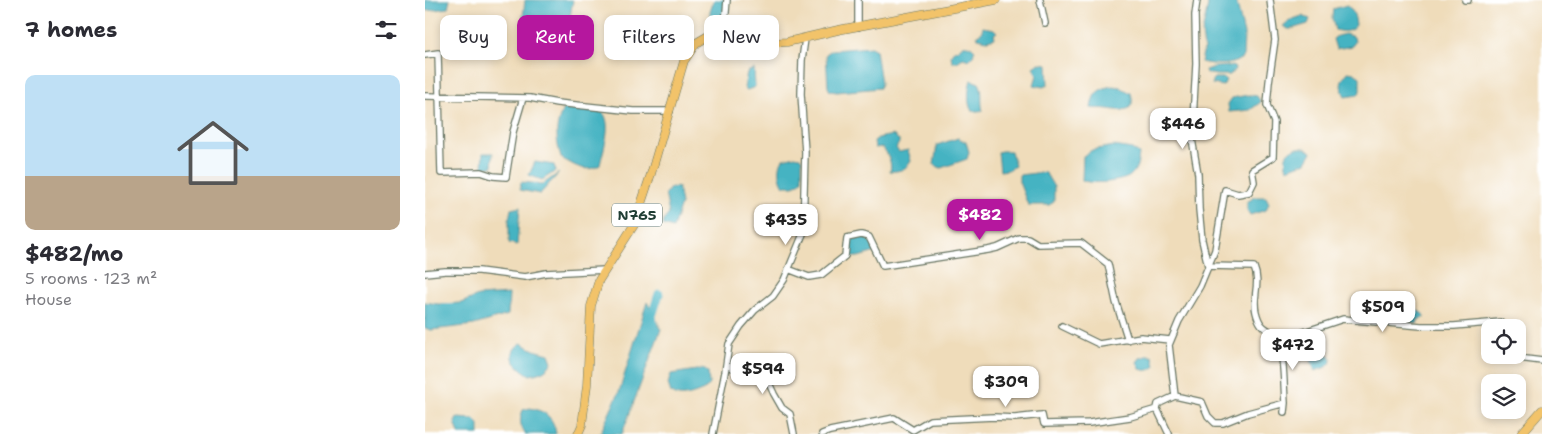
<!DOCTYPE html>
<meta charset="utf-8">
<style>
:root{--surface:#fff;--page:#f2f2f3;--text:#2b2b33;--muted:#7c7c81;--line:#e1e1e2;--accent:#b5179e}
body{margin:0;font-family:"Shantell Sans",sans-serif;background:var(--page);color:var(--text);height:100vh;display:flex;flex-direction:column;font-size:19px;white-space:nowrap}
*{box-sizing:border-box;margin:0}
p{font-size:16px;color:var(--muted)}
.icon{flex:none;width:28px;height:28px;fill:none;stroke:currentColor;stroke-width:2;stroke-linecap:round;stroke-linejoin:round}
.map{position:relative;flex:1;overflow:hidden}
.panel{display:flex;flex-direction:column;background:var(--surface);width:425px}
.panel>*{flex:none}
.hud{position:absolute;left:15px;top:15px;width:475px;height:45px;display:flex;gap:10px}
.tools{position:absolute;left:1056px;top:319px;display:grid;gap:10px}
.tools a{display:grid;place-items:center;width:45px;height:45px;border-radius:10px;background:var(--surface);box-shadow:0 2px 8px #0003;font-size:25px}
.price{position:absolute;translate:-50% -42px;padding:0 11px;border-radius:10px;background:#fff;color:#222;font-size:16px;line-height:32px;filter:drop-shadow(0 1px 2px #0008)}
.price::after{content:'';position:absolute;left:50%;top:30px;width:15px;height:11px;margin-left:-8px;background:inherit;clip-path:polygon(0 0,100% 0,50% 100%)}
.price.active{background:var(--accent);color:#fff}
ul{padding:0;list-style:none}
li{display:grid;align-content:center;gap:10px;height:265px;padding:0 25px}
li+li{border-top:1px solid var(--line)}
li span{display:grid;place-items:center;height:155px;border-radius:10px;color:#555}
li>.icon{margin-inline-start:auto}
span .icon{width:90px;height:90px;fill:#fffc;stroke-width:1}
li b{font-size:21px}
h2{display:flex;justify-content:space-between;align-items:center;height:60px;padding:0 25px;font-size:21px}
.tag{padding:0 18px;border-radius:10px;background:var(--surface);box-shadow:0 2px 8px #0003;font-size:18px;line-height:45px}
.tag.active{background:var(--accent);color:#fff}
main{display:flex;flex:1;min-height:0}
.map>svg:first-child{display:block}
</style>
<main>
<section class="panel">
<h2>7 homes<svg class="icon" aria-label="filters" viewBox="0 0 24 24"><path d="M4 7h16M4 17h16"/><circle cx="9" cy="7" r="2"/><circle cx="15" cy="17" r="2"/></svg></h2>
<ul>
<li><span style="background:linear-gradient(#bfe0f5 65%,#b9a48a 0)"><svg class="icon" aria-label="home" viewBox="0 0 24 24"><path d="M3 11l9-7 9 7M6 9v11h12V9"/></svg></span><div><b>$482/mo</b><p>5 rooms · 123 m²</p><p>House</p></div></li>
</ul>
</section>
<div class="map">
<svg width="1117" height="434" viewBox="0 0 1117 434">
<rect width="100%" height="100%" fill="#fff"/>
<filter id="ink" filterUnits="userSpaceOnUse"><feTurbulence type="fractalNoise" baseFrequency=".02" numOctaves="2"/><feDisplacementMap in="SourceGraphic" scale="10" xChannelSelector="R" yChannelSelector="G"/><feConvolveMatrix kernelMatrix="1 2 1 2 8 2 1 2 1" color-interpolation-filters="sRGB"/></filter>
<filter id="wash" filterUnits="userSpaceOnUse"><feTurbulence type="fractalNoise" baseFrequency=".0096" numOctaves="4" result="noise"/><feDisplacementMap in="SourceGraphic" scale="20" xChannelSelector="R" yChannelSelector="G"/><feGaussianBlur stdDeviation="1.12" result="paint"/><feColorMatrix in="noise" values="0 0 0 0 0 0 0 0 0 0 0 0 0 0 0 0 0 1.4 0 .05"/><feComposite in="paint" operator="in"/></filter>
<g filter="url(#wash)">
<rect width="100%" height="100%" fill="#efdcba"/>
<path fill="#45b3c2" stroke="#32787b" d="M0 0H25L23 8 0 11Z
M100 0H148L142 34 114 30 115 20 98 17Z
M289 0H301L299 22 285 20V12Z
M782 0H811L819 34 818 57C807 67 789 65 776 62L779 48 777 34 783 5Z
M922 5C929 11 930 17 931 25 926 33 917 32 910 30L907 18 908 9Z
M877 16 885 19 883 24 866 29H863L858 26 865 20Z
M558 27 569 29 572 32 569 34 570 38 562 40 553 38 552 35 556 33Z
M920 34 929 37 930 42 927 46 911 49 908 39 912 36Z
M538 45C543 44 546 46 550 50L548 53 549 55 544 60 538 58 532 62H527L526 55 529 50 531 51Z
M446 47 451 50 456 83 455 88 412 92 405 91 403 87 401 54 407 50Z
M614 63 622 64 623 85 618 87 609 85 612 75 608 67Z
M805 66 809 67 810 69 805 75H791L781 73 780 70 791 67Z
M329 69 330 87 322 90 319 88 322 72Z
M923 72 929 73 935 77V91L933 95 920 97 916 86 917 80Z
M789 78H798L801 80 798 86 787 84V80Z
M546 80 554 83C559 91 555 101 558 111H547C542 105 543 88 546 80Z
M687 86 695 87 706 93C712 113 696 111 683 109 677 108 672 109 666 108 668 93 673 89 687 86Z
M823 95 832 96 836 102 825 110 804 112 803 104 807 98Z
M139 109 176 111C189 121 178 150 175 165 161 174 149 165 136 158 131 140 129 125 139 109Z
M468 135 474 140V143L471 148 474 152 483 150 486 161C482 169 474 172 465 171 468 164 462 153 457 147L450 148 449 141 453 138Z
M533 138 541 142 544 152 542 159 516 168 509 165 512 145Z
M689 146 707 149 714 154C713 163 712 170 705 176 697 182 665 185 657 180L658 156 667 150Z
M871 148H880L887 152 881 162 862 169C859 158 860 152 871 148Z
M576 151H586L590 166 583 170 575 171 573 152Z
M58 153H68L67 167 57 168Z
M370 156 375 157 377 160V181L369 186H359C354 179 353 166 358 159Z
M110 162 129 165 131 171 117 180 104 175Z
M620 172 629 187V202L624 205H603L594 182V175Z
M134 173 115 194 95 190 96 182 118 184Z
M253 187 256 204 248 228 238 225 239 220 244 214 240 193 243 191 245 188Z
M830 197H841L844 203 841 210 825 215 822 210V202Z
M95 207 92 245 84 243V219L86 209Z
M440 237 447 243 451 252 433 257H425V240L427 239Z
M84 294 83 315 49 325 6 330 0 328V302L13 304 36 303 53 296Z
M222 302 236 329 197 434H175L194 392Z
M990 308 1000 316 993 320 992 324 983 321 985 310Z
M96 343 109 350 124 354 127 362C122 371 115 373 105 375 93 368 78 355 96 343Z
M893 354 905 355C909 367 899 367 890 371L886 362 888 356Z
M724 355 728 357 730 366C725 371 721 371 715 369L712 362 715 358Z
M278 369 283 372 284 384 279 390C269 394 256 400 246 393L243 384 246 374Z
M105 408C121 411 129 418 131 434H100C95 425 94 420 98 410Z
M32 418 49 419 54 424V434H34L30 422Z"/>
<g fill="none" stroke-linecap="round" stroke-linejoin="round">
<path stroke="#45b3c2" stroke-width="9" d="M225 322 234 294"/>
</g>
</g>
<g filter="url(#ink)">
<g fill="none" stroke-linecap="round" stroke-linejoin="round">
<defs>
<path id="minor" d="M433 0V27
M615 0 620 23
M1040 0H1043
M299 36 302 0
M0 55 13 53 16 173 56 172 68 176 81 177 88 132 98 98
M0 96 105 98 132 103 208 111H245
M363 269 384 277 396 275 420 256 422 238 436 235 444 237 458 266 563 250 572 248 594 238H603L613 244 656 243 683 264 691 302 703 340
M0 273 20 271H54L100 277 121 273 180 270
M637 326 674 344 716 337 745 340
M852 338 873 334 918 319 996 326H1029L1076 322 1079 328
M1087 355 1093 358 1117 361
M301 365 316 372 341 377 349 394 357 408 365 414 369 434
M750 396 777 402 783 416 790 423H798L823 413 860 403C859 389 859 349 852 338 844 327 836 332 831 312 827 297 836 284 829 267L783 266 777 240 774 209 773 174 767 139 771 64 770 15 772 0
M732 409 733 404 750 396 744 345 754 321 775 286 790 250 800 190 813 194 824 192 829 182 827 170 848 157 849 122 842 105 844 82 850 40 845 0
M859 412 860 403
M288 434 300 372 304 344 316 326 330 310 348 296 359 280 378 234 380 152 376 94 377 60 380 39
M397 434 405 431 469 418 488 430 505 420 569 417 590 418 617 415 619 424 664 423 705 417 732 409 744 434"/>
<path id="highway" d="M153 434 157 425 162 385 166 306 174 280 209 225 226 174 259 61 271 43 283 36 318 37 345 43 362 42 413 30 571 0
M1096 434 1117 410"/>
</defs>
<use href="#minor" stroke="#687563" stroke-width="8"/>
<use href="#highway" stroke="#687563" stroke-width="9"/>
<use href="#minor" stroke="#fff" stroke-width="5.5"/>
<use href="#highway" stroke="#f2c36a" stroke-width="8"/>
</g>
</g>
<g text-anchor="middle" stroke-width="4" stroke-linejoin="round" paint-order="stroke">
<rect fill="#fff" stroke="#627771" stroke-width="1" x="187" y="203.5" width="50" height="23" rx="4"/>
<g font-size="14" font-weight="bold" fill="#1f3d34">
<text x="212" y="220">N765</text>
</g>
</g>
</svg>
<div class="tools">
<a><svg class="icon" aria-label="locate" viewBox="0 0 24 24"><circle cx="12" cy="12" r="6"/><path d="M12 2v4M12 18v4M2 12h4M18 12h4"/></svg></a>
<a><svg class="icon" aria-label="layers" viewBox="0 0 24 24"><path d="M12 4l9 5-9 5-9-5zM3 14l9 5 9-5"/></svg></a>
</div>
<b class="price" style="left:758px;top:150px">$446</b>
<b class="price active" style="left:555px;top:241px">$482</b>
<b class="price" style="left:361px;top:246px">$435</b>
<b class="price" style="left:958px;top:333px">$509</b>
<b class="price" style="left:868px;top:371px">$472</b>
<b class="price" style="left:338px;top:395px">$594</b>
<b class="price" style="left:581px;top:408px">$309</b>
<div class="hud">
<a class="tag">Buy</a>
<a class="tag active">Rent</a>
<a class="tag">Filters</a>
<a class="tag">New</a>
</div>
</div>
</main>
